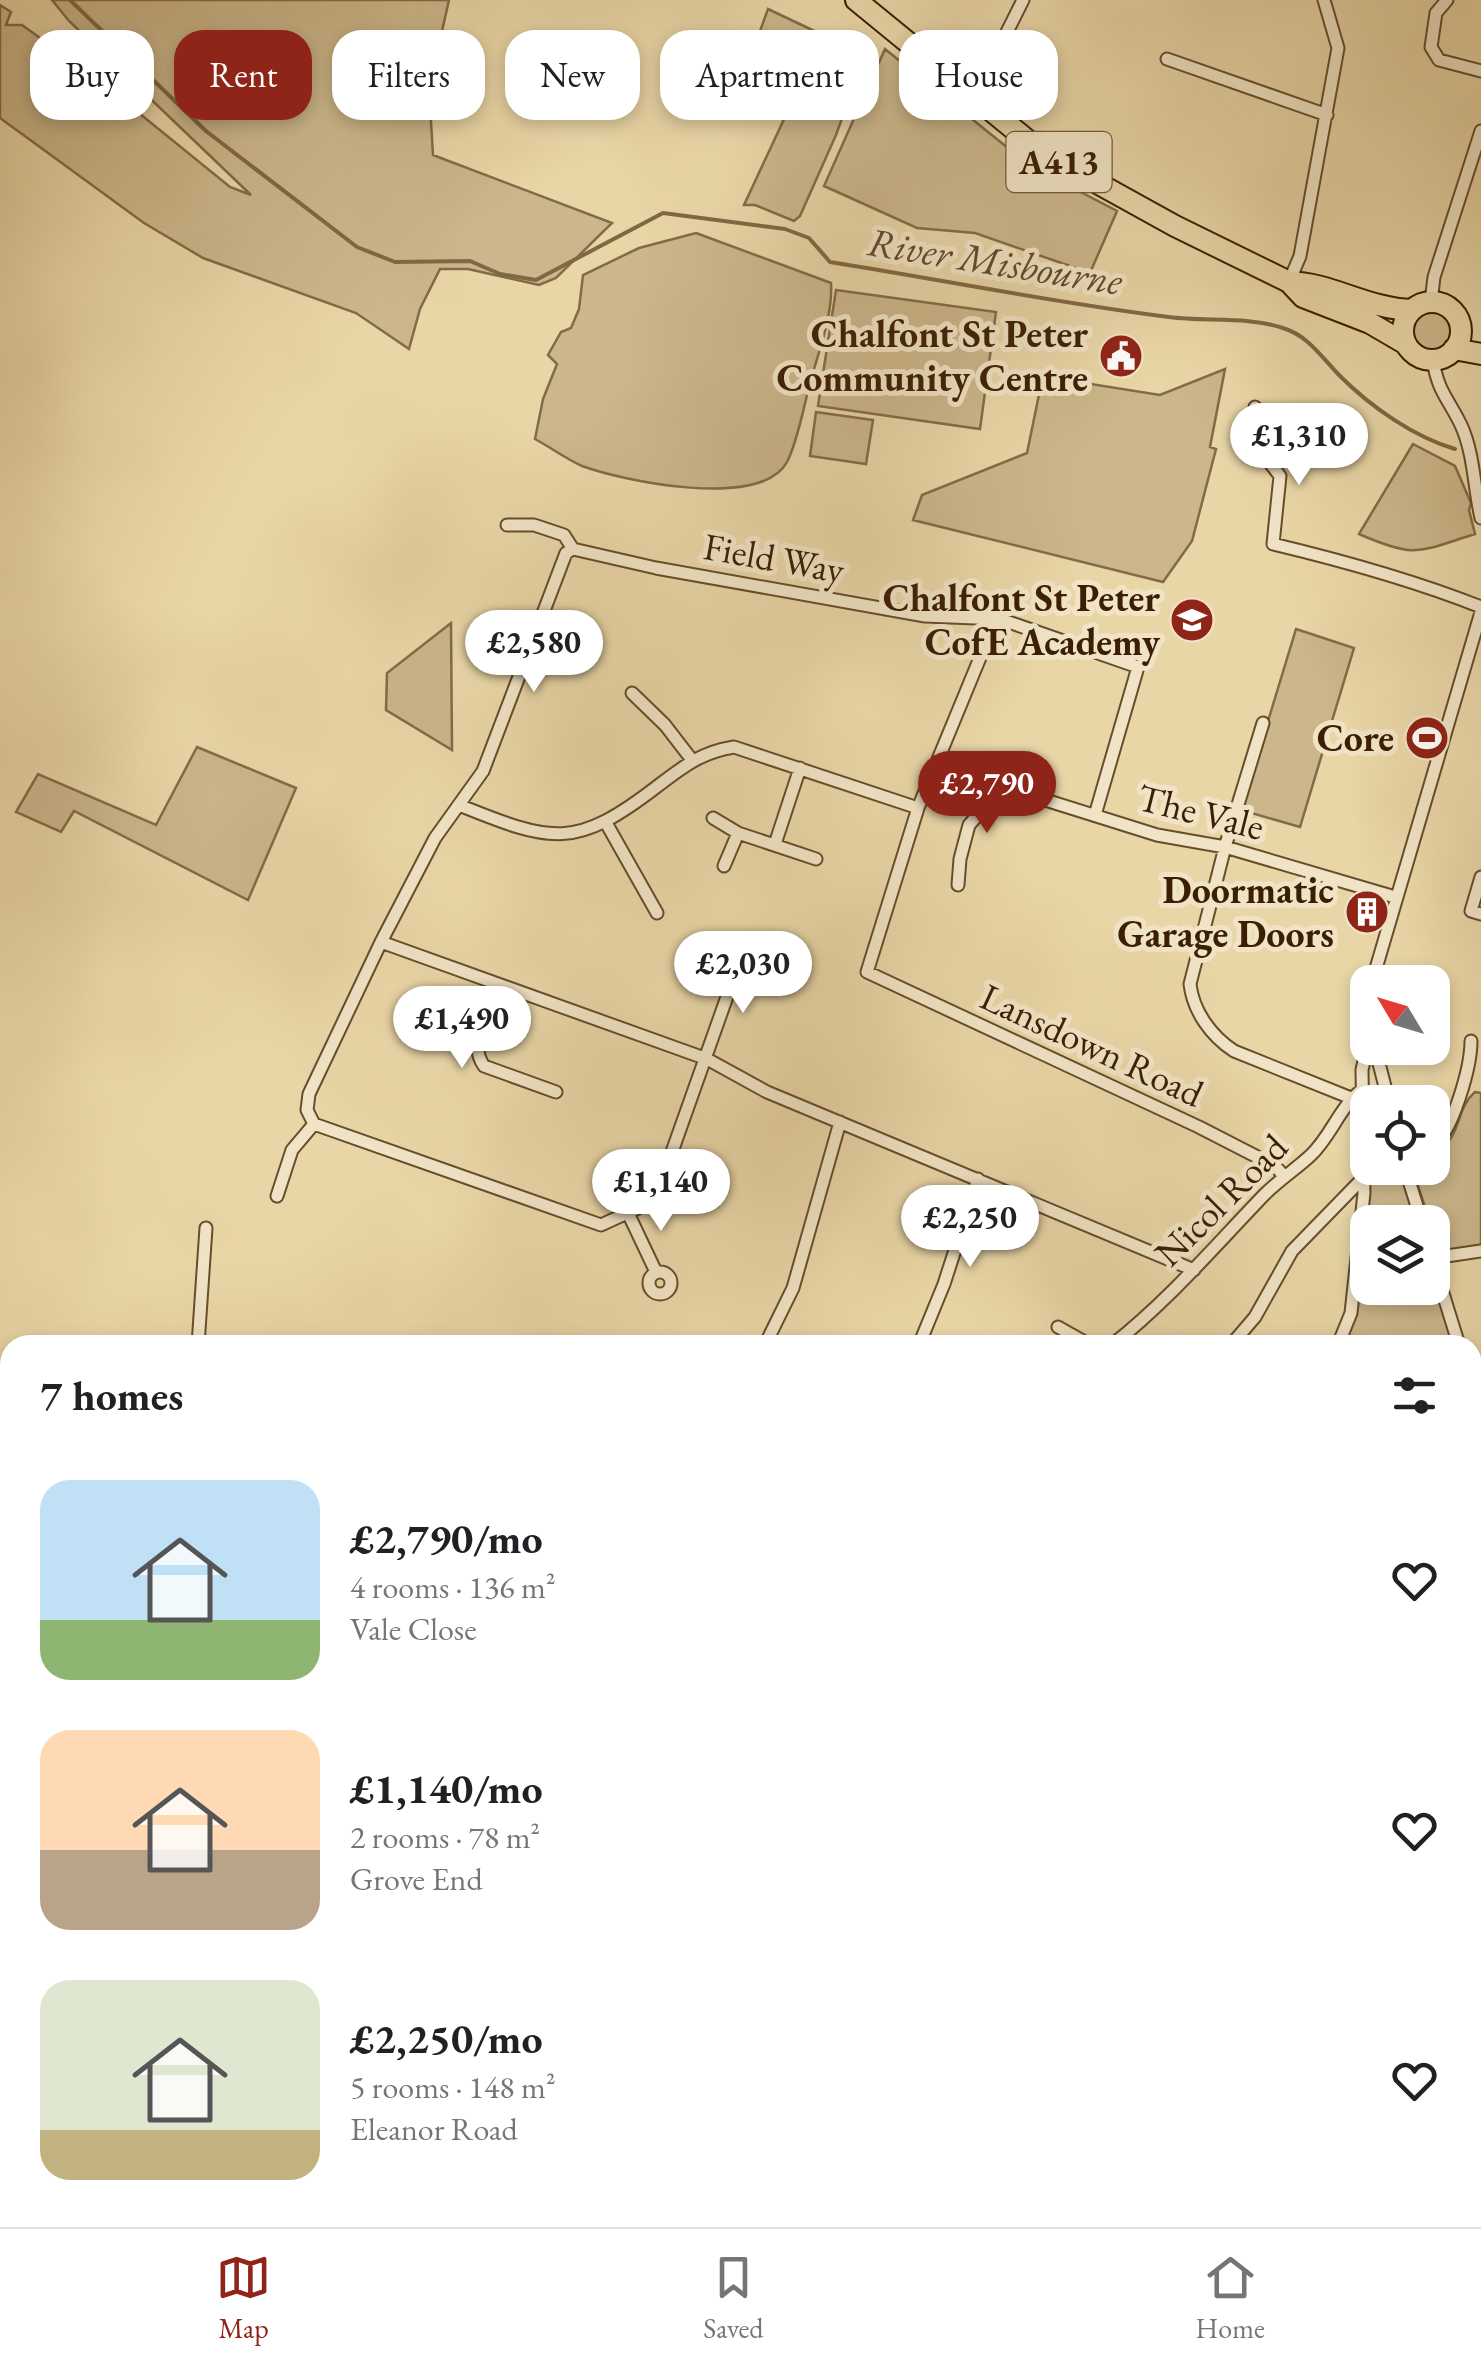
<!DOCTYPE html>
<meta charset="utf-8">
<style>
:root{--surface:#fff;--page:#f6f6f6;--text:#202124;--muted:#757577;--line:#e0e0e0;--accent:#8f2418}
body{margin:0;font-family:"EB Garamond",serif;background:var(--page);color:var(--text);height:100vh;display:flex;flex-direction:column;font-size:38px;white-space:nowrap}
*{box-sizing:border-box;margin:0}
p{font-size:32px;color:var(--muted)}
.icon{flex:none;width:55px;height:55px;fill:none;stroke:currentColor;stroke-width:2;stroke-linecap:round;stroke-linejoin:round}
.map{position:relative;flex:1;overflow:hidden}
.panel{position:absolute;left:0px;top:1335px;width:1482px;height:892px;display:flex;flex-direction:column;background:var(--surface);border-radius:30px 30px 0 0;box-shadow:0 5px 15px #0003}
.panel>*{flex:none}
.hud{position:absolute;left:30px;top:30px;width:1422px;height:90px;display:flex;gap:20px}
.needle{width:65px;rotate:308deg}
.fabs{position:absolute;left:1350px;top:965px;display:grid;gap:20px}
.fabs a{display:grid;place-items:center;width:100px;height:100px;border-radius:20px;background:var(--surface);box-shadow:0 5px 15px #0003;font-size:50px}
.price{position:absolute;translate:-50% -85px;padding:0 22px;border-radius:35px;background:#fff;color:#222;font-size:32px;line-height:65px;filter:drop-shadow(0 2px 5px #0008)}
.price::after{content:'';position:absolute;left:50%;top:60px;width:30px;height:22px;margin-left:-15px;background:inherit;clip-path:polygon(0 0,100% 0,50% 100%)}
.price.current{background:var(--accent);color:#fff}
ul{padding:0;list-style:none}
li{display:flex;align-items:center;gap:30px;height:250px;padding:0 40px}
li span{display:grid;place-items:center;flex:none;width:280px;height:200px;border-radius:30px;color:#555}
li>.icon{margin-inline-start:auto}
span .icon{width:120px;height:120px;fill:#fffc;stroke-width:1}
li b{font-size:42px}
h2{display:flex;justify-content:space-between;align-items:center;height:120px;padding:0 40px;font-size:42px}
.pill{padding:0 35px;border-radius:30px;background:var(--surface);box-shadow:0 5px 15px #0003;font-size:35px;line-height:90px}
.pill.current{background:var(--accent);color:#fff}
.tab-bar{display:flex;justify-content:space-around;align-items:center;height:140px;border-top:2px solid var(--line);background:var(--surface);font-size:28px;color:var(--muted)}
.tab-bar a{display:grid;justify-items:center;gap:5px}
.tab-bar .current{color:var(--accent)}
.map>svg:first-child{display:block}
</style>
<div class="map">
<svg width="1481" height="2227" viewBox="0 0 1481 2227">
<rect width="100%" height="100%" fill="#e9d6a7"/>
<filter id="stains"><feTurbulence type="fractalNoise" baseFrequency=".002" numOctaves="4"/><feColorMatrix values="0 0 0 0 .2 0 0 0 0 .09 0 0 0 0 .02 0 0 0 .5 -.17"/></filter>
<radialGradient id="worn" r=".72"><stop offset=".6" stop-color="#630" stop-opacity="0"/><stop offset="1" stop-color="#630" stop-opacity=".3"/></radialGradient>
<path fill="#cbb78b" stroke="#836b47" stroke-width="2.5" d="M52 0H449L429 89 433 155 612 223 556 278 539 285 468 269H440L420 309 409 349 356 313 203 258 144 223 0 118V5L11 12 6 25H22L97 79 230 187 251 195 69 21Z
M768 9 865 55 836 135 800 216 794 221 755 205H744L785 117 738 92Z
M885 49 1029 165 1117 211 1090 273 975 233 917 228 824 186Z
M696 233 831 283C833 314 819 350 811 380 804 404 798 441 787 462 761 510 623 481 582 466 566 459 550 447 535 439L543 399 557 364 548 355 561 332 571 328 579 309 583 275 639 248Z
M836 290 996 312 980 429 818 406Z
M1410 332a21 21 0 1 1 42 0a21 21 0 1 1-42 0Z
M1225 369 1210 447 1216 449 1192 541 1163 582 913 520 922 495 1027 453 1042 380 1053 372 1078 373V382L1160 395Z
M816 412 873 420 866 464 810 456Z
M1413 444 1455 466 1471 503 1469 510 1475 534C1418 552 1416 559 1359 534Z
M451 623 452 750 386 710 387 673Z
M1296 629 1354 648 1300 827 1241 810Z
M197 747 296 788 248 900 74 811 61 832 16 812 38 774 156 825Z
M1475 1092 1481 1093V1245L1440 1252 1413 1171 1417 1168H1432L1433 1156C1464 1136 1454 1110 1475 1092Z
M1369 1168H1401L1417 1222H1368V1288H1432L1433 1275 1455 1345H1342L1355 1312Z
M1481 1363V1752L1472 1750V1365Z
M0 1383 10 1387V1592L0 1590Z
M0 1753 10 1754V2080L0 2134Z
M1473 2085 1481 2086V2227H1113L1118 2218H1472Z
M217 2218H341L350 2223 355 2218H442V2227H214Z
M903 2218H1101L1099 2227H901Z"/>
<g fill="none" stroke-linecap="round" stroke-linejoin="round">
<path stroke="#806844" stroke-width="4" d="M70 0 206 131 357 247 395 262 470 261 500 274 536 280 663 213 785 229 809 238 830 262C943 280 1056 303 1169 317 1206 322 1247 316 1283 328 1309 336 1322 358 1340 376 1371 407 1414 437 1455 449"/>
<defs>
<path id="street" d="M1447 0 1436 13 1431 47 1439 60 1481 71
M1167 59 1327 115
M979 98 985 76 1023 0
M1289 282 1300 256 1338 48 1324 0
M1431 302 1434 277 1481 131
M1433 360C1438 392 1448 398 1461 425 1474 453 1474 488 1481 518
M1255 407 1254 442 1280 476 1273 544C1344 561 1413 580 1481 607
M507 525H534L564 535 573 549
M573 549 656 568 925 616 1000 619 1138 667 1095 815
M996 619 918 808 867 972 1199 1127 1275 1166 1284 1176
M632 693 665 725 692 760
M1263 723 1225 847 1190 984C1193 1011 1211 1036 1234 1051L1351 1098
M937 766 1157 835 1225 847 1395 897
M459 805C553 843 575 850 659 785 684 766 702 752 734 747L918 808
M713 818 738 833 816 859
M605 821 657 913
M775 844 800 768
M724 866 738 833
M1481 877 1471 911 1481 914
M958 885 960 859 969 825 984 808 994 785
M381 942 707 1059 767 1092 1194 1270
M1372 982 1481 612
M496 985C488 1010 467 1043 484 1066L556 1092
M1375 1048 1389 1102
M314 1124 601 1225 649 1203 656 1197 740 960
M1432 1147C1453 1132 1471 1066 1471 1041
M1405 1168 1422 1222
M277 1196 292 1150 314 1124 307 1110 309 1094 381 942 435 838 483 771 566 553 573 549
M628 1213 656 1272
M1432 1258 1459 1345
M1433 1258 1481 1251
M649 1283a11 11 0 1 1 22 0a11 11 0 1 1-22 0Z
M1058 1327 1090 1345
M198 1345 206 1228
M765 1345 793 1288 840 1122
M919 1345 944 1284 978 1179
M1112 1345C1168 1301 1215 1246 1264 1195 1279 1180 1296 1169 1311 1155 1332 1135 1339 1107 1363 1089
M1231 1345 1255 1317 1292 1251 1365 1176
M1338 1345 1351 1313 1364 1193 1362 1070 1368 1043
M1472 1390C1481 1446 1468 1494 1481 1550
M0 1779 10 1781
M451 2218H453
M824 2227 835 2218
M891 2227 892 2218"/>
<path id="secondary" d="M0 1385 10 1388
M1472 1755 1481 1758"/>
<path id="highway" d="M856 0 1043 153 1175 226 1289 282 1303 297 1370 323 1406 344
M1289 282C1331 283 1368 309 1412 310
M1403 331a29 29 0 1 1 58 0a29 29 0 1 1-58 0Z
M1454 349 1481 354"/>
</defs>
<use href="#street" stroke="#664d2c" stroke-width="15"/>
<use href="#secondary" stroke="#3b1f03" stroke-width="19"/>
<use href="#highway" stroke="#3b1f03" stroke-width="24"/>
<use href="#street" stroke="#f1e4c6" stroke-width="11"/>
<use href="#secondary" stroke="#f1e4c6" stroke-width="15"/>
<use href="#highway" stroke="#e9d6a7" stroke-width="20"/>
</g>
<defs>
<symbol id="civic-disc" viewBox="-11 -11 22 22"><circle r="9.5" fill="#8f2418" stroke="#f1e4c6"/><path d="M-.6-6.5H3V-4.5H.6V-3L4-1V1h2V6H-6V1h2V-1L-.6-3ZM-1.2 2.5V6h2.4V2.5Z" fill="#fff"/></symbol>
<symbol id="school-disc" viewBox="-11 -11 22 22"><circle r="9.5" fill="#8f2418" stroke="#f1e4c6"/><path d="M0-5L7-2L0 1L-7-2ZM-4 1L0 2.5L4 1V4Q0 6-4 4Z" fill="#fff"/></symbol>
<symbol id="stadium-disc" viewBox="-11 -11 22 22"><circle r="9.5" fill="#8f2418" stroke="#f1e4c6"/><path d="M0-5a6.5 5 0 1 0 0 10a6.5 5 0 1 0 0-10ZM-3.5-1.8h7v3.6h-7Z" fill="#fff"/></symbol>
<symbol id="building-disc" viewBox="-11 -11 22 22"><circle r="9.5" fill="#8f2418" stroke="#f1e4c6"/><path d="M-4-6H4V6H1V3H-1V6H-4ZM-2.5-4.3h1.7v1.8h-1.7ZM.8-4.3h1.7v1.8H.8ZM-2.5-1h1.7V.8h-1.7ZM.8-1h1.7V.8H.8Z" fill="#fff"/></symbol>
</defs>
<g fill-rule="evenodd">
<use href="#civic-disc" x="1096" y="331" width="50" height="50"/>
<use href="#school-disc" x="1167" y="595" width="50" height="50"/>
<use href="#stadium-disc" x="1402" y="713" width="50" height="50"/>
<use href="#building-disc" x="1342" y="887" width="50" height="50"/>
</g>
<g text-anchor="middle" stroke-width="10" stroke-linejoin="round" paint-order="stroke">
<rect fill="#f1e4c6" stroke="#725a3e" stroke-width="2.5" x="1006.5" y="132" width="105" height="60" rx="8"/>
<g font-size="35" font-weight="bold" fill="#3b1f03">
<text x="1059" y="174">A413</text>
</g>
<g font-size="38" font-weight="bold" fill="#3b1f03" stroke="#f1e4c6" text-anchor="end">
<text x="1088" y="347">Chalfont St Peter<tspan x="1088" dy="44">Community Centre</tspan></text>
<text x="1160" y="611">Chalfont St Peter<tspan x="1160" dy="44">CofE Academy</tspan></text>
<text x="1394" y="751">Core</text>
<text x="1334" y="903">Doormatic<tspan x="1334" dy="44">Garage Doors</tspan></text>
</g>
<g font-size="38" fill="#3b1f03" stroke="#f1e4c6">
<text transform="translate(774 558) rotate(10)" y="13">Field Way</text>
<text transform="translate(1201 812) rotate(14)" y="13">The Vale</text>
<text transform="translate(1092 1045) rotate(25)" y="13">Lansdown Road</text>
<text transform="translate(1221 1200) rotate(-45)" y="13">Nicol Road</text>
</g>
<g font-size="40" font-style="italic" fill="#634929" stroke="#f1e4c6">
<text transform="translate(995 261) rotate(9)" y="14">River Misbourne</text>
</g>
</g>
<rect width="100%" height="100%" filter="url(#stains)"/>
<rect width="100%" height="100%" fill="url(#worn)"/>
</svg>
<div class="fabs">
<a><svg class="needle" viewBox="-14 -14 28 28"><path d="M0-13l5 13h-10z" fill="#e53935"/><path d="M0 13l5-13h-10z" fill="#757577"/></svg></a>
<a><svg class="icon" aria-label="locate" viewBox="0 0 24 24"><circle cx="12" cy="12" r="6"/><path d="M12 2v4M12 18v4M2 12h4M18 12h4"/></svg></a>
<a><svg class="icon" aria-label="layers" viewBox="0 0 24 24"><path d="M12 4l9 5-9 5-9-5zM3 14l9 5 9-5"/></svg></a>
</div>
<b class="price" style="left:1299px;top:488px">£1,310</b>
<b class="price" style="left:534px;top:695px">£2,580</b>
<b class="price current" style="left:987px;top:836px">£2,790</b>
<b class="price" style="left:743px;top:1016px">£2,030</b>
<b class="price" style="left:462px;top:1071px">£1,490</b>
<b class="price" style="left:661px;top:1234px">£1,140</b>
<b class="price" style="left:970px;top:1270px">£2,250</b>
<div class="hud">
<a class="pill">Buy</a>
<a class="pill current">Rent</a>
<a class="pill">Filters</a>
<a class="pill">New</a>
<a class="pill">Apartment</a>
<a class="pill">House</a>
</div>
<section class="panel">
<h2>7 homes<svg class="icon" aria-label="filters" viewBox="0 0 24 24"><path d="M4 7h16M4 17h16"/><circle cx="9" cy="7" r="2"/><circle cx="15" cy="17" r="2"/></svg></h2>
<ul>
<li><span style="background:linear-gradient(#bfe0f5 70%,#8fb573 0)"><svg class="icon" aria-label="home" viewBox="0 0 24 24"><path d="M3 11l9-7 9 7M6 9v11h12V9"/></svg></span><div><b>£2,790/mo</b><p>4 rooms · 136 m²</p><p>Vale Close</p></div><svg class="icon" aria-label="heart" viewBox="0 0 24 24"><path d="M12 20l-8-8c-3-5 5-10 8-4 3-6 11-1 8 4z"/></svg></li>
<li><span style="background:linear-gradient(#ffd9b3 60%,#b9a48a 0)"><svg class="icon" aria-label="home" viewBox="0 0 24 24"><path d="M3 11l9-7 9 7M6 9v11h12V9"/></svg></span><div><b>£1,140/mo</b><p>2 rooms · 78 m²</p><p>Grove End</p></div><svg class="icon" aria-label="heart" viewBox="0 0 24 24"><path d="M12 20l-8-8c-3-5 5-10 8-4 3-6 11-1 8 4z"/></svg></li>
<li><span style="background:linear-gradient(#dfe7d0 75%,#c2b280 0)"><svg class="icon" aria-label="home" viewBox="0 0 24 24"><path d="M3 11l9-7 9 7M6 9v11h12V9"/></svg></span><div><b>£2,250/mo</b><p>5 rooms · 148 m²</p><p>Eleanor Road</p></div><svg class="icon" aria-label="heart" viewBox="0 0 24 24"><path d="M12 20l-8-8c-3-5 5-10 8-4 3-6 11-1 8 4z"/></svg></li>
</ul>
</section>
</div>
<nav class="tab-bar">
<a class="current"><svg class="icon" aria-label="map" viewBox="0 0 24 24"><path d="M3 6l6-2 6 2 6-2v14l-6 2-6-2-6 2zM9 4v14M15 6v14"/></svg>Map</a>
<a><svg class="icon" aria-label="saved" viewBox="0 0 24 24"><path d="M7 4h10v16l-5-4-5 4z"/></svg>Saved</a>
<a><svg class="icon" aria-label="home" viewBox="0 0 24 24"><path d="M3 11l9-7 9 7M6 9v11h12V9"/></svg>Home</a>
</nav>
